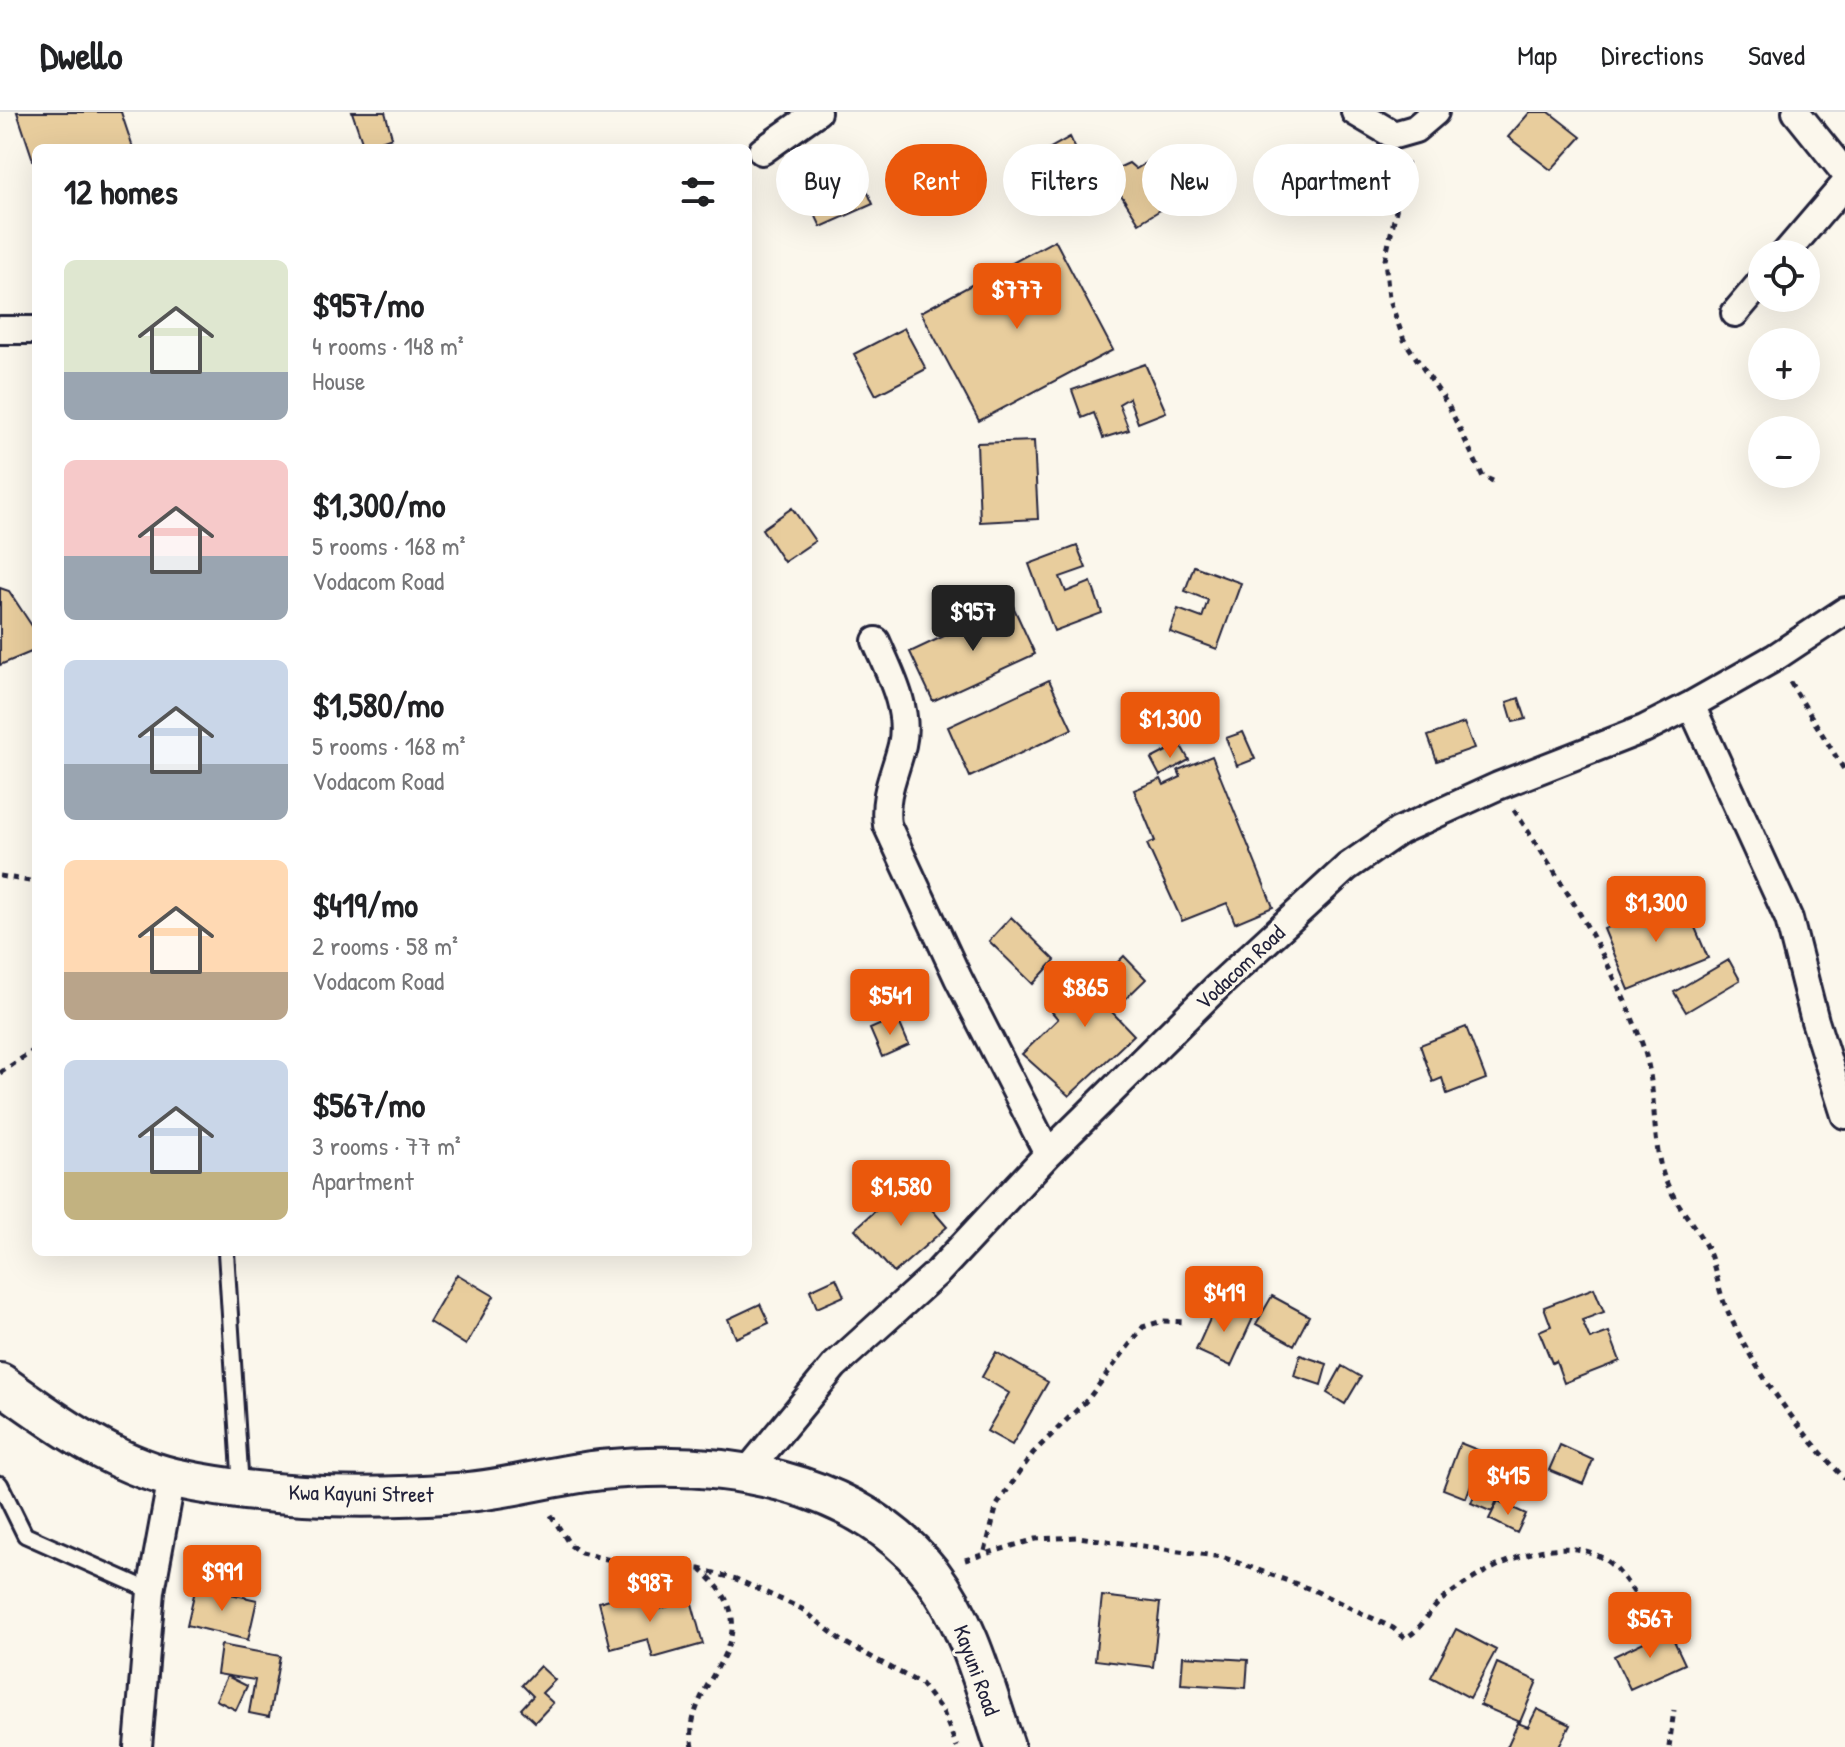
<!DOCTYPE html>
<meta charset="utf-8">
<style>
:root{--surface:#fff;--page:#f6f6f6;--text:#202124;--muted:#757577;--line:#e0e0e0;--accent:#ea580c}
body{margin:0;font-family:"Patrick Hand",sans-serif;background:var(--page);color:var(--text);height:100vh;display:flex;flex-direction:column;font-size:30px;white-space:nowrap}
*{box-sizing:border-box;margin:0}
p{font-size:26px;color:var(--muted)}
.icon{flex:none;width:44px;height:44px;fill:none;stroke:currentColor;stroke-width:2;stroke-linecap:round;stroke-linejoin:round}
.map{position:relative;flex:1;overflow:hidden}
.sheet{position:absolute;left:32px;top:32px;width:720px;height:1112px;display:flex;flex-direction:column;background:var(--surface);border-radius:12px;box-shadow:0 8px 32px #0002}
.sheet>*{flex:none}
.top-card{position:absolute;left:776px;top:32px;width:760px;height:72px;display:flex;gap:16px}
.tools{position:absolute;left:1748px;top:128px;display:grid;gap:16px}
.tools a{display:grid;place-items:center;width:72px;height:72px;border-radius:50%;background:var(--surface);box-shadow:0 8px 32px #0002;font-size:40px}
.price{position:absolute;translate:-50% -68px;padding:0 18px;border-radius:8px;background:var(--accent);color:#fff;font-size:26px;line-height:52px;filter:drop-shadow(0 2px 4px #0008)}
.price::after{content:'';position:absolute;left:50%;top:48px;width:24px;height:18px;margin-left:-12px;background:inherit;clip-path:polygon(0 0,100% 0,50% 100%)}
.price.current{background:#222;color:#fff}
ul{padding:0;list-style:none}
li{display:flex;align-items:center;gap:24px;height:200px;padding:0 32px}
li span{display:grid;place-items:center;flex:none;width:224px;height:160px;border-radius:12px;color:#555}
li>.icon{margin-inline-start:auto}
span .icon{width:96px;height:96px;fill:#fffc;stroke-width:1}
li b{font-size:34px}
h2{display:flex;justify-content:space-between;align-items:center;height:96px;padding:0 32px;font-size:34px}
.chip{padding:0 28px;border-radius:36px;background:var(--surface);box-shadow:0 8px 32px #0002;font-size:28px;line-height:72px}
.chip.current{background:var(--accent);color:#fff}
header{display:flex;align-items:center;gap:48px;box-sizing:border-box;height:112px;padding:0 40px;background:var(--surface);border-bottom:2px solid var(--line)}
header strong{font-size:38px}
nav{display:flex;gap:44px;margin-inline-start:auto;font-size:28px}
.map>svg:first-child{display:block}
</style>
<header>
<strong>Dwello</strong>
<nav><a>Map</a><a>Directions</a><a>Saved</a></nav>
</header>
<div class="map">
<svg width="1845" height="1635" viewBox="0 0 1845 1635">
<rect width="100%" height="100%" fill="#fbf7ec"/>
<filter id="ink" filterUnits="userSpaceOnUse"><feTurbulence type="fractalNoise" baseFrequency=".0125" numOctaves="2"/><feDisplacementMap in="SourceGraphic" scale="16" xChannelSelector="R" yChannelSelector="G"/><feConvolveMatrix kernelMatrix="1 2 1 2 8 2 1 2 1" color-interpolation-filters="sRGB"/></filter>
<g filter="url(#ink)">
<path fill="#e8cd9d" stroke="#22223b" stroke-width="2" d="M17 0H121L133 36H36L35 54Z
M352 0H385L392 25 364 35Z
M1530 0H1549L1581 25 1551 58 1508 25Z
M1070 25 1088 63 1043 89 1024 51Z
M1167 38 1190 80 1139 111 1107 61 1129 51 1136 57Z
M851 43 873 92 821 115 798 67Z
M1055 128 1113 238 979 309 921 200Z
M904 216 926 257 876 283 854 242Z
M1145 252 1166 300 1138 311 1129 286 1119 292 1129 318 1103 326 1094 301 1082 306 1072 278Z
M1034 329 1038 407 980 410 977 331Z
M792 396 815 429 784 450 762 417Z
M1077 434 1086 456 1060 465 1066 480 1091 470 1102 501 1054 519 1029 452Z
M1194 454 1241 471 1217 537 1170 520 1178 497 1202 506 1208 488 1185 479Z
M0 476 9 479 36 520V538L0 553Z
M1012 492 1035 542 933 589 910 540Z
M1049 568 1072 617 970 665 948 615Z
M1519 586 1526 607 1513 610 1507 590Z
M1464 611 1474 636 1437 649 1428 624Z
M1243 620 1255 647 1237 654 1226 626Z
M1180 632 1189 648 1160 664 1151 647Z
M1212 644 1273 795 1235 811 1227 791 1182 809 1147 732 1155 729 1134 678 1161 667 1164 673 1181 665 1178 658Z
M1682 785 1708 846 1629 878 1604 817Z
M1011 805 1055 848 1033 872 989 829Z
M1124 844 1146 867 1112 900 1134 923 1069 984 1022 942 1058 907 1046 893 1065 875 1078 889Z
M1729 848 1740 868 1686 900 1674 880Z
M897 905 909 933 882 945 870 917Z
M1466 915 1486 967 1447 982 1442 966 1433 970 1420 933Z
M908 1070 947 1115 894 1161 855 1117Z
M457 1162 494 1184 466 1233 429 1210Z
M836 1166 844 1184 817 1196 810 1178Z
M1594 1176 1604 1200 1582 1208 1590 1227 1609 1220 1620 1249 1564 1271 1556 1249 1552 1251 1539 1219 1551 1214 1544 1195Z
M1272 1184 1309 1204 1294 1233 1256 1212Z
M1218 1189 1253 1206 1231 1254 1196 1238Z
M760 1192 769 1211 736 1226 728 1207Z
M996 1240 1048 1270 1012 1333 987 1319 1009 1281 982 1265Z
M1300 1243 1327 1252 1321 1273 1294 1264Z
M1342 1254 1361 1265 1345 1292 1327 1281Z
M1460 1331 1483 1340 1466 1386 1443 1377Z
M1560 1333 1593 1348 1583 1372 1549 1358Z
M1492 1341 1513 1350 1492 1400 1471 1391Z
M1498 1389 1526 1402 1517 1421 1489 1407Z
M196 1474 257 1488 248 1528 187 1513Z
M642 1478 648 1500 691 1488 703 1532 653 1546 648 1527 611 1537 599 1490Z
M1102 1484 1160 1491 1153 1555 1095 1548Z
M1456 1517 1496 1538 1470 1586 1431 1565Z
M1669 1518 1685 1552 1630 1577 1614 1544Z
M221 1533 280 1544 269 1605 249 1601 255 1568 217 1562Z
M1183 1544 1248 1548 1246 1576 1181 1572Z
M1497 1551 1537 1569 1520 1610 1480 1593Z
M540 1554 555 1568 542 1581 553 1591 535 1610 521 1597 533 1584 522 1573Z
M227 1564 247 1574 236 1598 216 1588Z
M1537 1597 1570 1613 1559 1635H1507L1518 1611 1528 1615Z"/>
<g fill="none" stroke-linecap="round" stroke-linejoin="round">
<defs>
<path id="lane" d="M226 1140 241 1376
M0 1372 25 1423 151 1479"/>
<path id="street" d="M1355 0 1394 23 1415 17 1435 0
M1796 0 1845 61
M762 39 817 0
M1785 142 1845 72
M1735 201 1762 169
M0 218H36
M876 529C889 560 910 597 902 633 895 662 883 682 887 713L958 866 1048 1042
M1691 593 1789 807 1815 909 1845 1003
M746 1361 834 1254 939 1159 1048 1042 1217 875 1347 755 1399 719 1498 674 1644 617 1691 593 1774 546 1845 499
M138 1635 151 1479 172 1365"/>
<path id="secondary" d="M0 1271C53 1309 110 1351 174 1366 265 1386 364 1388 457 1381 506 1378 553 1363 601 1358 717 1346 856 1365 932 1463 970 1513 985 1577 1005 1635"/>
</defs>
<use href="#lane" stroke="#22223b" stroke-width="20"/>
<use href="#street" stroke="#22223b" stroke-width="32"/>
<use href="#secondary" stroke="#22223b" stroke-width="44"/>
<path stroke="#22223b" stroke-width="5" stroke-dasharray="6 6" stroke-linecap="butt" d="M1407 49 1385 148 1389 186 1404 228 1448 293 1483 365 1493 369
M1790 570 1845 659
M1514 698C1565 774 1613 850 1644 937 1656 974 1652 1014 1660 1051 1667 1084 1692 1107 1707 1136 1716 1154 1717 1174 1725 1193 1753 1258 1797 1316 1845 1367
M0 764 36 770
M0 961 36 937
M551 1403 570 1433 581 1441 628 1452 700 1457 736 1467 802 1497 842 1529 921 1572 943 1600 957 1635
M985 1439 997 1393 1033 1341 1088 1287 1143 1215 1162 1209 1186 1210
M965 1448 1036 1427 1078 1425 1222 1445 1313 1478 1393 1516 1405 1526C1422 1518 1428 1499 1443 1487 1484 1456 1566 1411 1613 1454 1626 1466 1636 1485 1647 1499
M693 1635C679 1567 782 1528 701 1458
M1669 1635 1674 1598"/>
<use href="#lane" stroke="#fbf7ec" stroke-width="14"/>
<use href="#street" stroke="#fbf7ec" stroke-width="26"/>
<use href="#secondary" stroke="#fbf7ec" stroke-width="38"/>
</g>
</g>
<g text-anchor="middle" stroke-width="6" stroke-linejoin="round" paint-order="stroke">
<g font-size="22" fill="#22223b" stroke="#fbf7ec">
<text transform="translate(1240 855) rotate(-43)" y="8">Vodacom Road</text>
<text transform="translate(361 1381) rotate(1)" y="8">Kwa Kayuni Street</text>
<text transform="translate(977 1558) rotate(70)" y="8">Kayuni Road</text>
</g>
</g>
</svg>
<div class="tools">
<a><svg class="icon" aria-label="locate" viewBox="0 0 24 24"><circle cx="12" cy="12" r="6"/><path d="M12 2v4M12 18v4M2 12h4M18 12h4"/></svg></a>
<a>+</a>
<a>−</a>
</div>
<b class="price" style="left:1017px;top:219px">$777</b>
<b class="price current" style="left:973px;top:541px">$957</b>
<b class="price" style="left:1170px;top:648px">$1,300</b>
<b class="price" style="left:1656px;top:832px">$1,300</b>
<b class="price" style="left:1085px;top:917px">$865</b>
<b class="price" style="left:890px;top:925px">$541</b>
<b class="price" style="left:901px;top:1116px">$1,580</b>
<b class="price" style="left:1224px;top:1222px">$419</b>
<b class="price" style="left:1508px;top:1405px">$415</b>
<b class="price" style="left:222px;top:1501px">$991</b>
<b class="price" style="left:650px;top:1512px">$987</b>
<b class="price" style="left:1650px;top:1548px">$567</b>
<div class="top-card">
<a class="chip">Buy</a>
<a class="chip current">Rent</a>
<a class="chip">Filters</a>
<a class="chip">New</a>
<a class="chip">Apartment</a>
</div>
<section class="sheet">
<h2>12 homes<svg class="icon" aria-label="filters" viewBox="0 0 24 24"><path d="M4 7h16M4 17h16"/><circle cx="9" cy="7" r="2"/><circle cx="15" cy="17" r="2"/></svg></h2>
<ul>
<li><span style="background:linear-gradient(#dfe7d0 70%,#9aa5b1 0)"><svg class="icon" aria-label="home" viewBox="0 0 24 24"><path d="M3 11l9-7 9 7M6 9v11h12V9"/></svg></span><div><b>$957/mo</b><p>4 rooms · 148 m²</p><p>House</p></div></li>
<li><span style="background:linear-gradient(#f6c9c9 60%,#9aa5b1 0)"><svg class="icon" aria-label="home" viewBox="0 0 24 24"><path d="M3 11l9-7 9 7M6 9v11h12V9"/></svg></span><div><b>$1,300/mo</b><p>5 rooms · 168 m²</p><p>Vodacom Road</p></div></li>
<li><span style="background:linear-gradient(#c9d6e8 65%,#9aa5b1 0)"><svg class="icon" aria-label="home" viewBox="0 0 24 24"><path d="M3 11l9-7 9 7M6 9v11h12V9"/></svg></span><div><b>$1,580/mo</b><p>5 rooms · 168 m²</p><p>Vodacom Road</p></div></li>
<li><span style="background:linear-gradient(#ffd9b3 70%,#b9a48a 0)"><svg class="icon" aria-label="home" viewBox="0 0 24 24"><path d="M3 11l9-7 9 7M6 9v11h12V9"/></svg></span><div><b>$419/mo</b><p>2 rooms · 58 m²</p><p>Vodacom Road</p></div></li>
<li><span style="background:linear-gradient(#c9d6e8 70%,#c2b280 0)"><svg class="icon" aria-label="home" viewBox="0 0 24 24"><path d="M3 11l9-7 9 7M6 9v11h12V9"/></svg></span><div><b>$567/mo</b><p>3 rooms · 77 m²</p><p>Apartment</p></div></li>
</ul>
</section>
</div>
